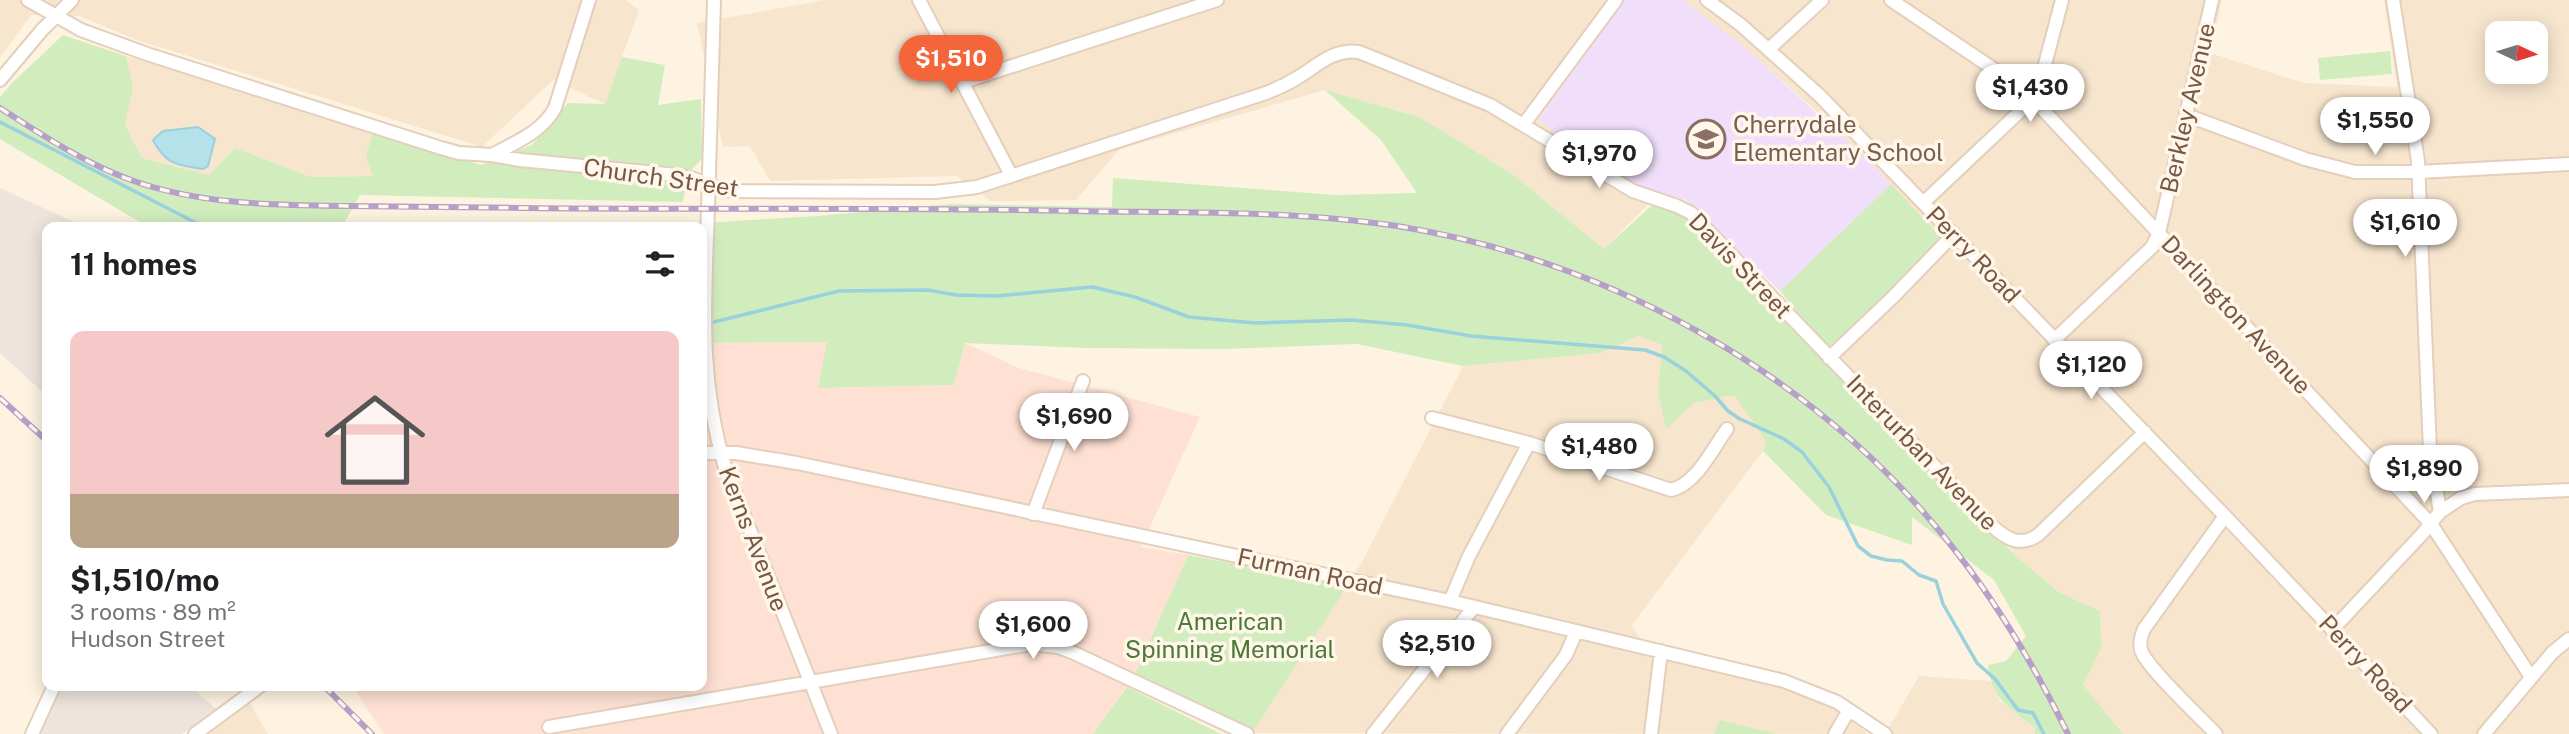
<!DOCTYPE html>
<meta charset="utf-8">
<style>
:root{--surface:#fff;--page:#f2f2f2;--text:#202124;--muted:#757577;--accent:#f4653a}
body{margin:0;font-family:"Public Sans",sans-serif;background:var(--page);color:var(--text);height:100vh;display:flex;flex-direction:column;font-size:26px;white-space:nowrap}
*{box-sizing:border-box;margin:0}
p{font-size:23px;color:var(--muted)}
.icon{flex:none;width:38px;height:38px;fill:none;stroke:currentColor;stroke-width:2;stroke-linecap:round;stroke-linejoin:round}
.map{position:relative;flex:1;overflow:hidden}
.drawer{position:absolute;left:42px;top:222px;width:665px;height:469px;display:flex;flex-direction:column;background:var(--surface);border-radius:14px;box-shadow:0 4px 18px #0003}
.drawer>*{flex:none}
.needle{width:46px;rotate:94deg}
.controls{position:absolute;left:2485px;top:21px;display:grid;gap:14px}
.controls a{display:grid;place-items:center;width:63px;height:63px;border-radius:14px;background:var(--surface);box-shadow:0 4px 18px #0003;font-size:35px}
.price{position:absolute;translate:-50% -60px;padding:0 16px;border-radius:24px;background:#fff;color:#222;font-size:23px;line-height:46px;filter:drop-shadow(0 2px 4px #0008)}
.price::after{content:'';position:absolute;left:50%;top:42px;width:21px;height:16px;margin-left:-10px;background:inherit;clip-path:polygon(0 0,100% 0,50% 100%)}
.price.on{background:var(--accent);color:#fff}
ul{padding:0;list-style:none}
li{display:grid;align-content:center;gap:14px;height:371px;padding:0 28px}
li span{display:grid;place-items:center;height:217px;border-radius:14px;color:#555}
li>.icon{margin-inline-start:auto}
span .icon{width:126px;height:126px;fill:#fffc;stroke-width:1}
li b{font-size:30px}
h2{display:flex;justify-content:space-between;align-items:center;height:84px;padding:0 28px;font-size:30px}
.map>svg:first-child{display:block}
</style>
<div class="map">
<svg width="2569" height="734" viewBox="0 0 2569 734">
<rect width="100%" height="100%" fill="#fef3e1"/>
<path fill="#f7e5ce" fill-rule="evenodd" d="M0 0H626L639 10 605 104 553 80 482 147 137 40 79 16 31 15 0 58Z
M825 0H1625L1538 120 1640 187 1661 191 1604 249 1511 173 1419 117 1325 90 1120 149 1076 200 991 201 957 176 770 181 750 146 723 147 697 23Z
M1683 0H2222L2210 53 2304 83 2397 87 2384 0H2569V734H2123L2082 688 2100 612 2060 593 2018 558 1941 462 1828 348 1943 241 1815 110 1744 47ZM2497 33H2536V72H2497Z
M126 56 374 130V176L311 177 235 148 208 175 142 158 125 125 133 87Z
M1639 336 1662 345 1658 393 1666 428 1694 403 1734 395 1767 441 1763 451 1631 626 1656 657 1824 699 1868 734 1252 733 1362 562 1463 366 1601 353Z
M1919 676 1990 681 1999 700 2035 728V734H1885Z
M248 700 268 734H203Z"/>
<path fill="#ffe1d4" d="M828 342 818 388 954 385 965 343 1019 368 1200 417 1141 547 1188 555 1134 676 1093 734H384L352 686H702V343Z"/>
<path fill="#ede4dd" d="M0 188 85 227 47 228V396L0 353Z
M54 686H190L216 709 182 734H33Z"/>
<path fill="#f0defa" d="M1625 0H1683L1744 47 1866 158 1891 184 1780 291 1686 200 1640 187 1538 120Z"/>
<path fill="#d1edbe" d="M63 35 126 56 133 87 125 125 142 158 208 175 235 148 311 177 373 176 366 157 374 130 481 165 532 145 568 103 605 104 622 57 665 65 658 105 701 99 702 159 688 173 683 202 360 195 342 227H148L0 139V97L13 82Z
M2390 51 2392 74 2320 80 2318 58Z
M1325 90 1419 117 1511 173 1604 249 1653 204C1687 211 1711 241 1735 264L2018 558 2060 593 2100 611 2101 648 2083 685 2123 734H2035V728C2009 706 1992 702 1988 665L2006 661 2026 636 1994 580 1912 517V545L1826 515 1763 451 1766 441 1734 395 1694 403 1666 429 1658 393 1662 345 1639 336 1601 353 1463 366 1357 344 1223 349 1086 348 965 343 954 385 818 388 827 342 702 343V228L685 227V224L817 216 950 204 1112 207 1113 178 1335 195 1417 193 1381 140Z
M1629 133 1642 147H1645L1644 161 1638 166C1625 165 1622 155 1616 146L1620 138Z
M1891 184 1943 240 1828 348 1780 291Z
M1188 555 1348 585 1252 733 1134 676Z
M1127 687 1221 734H1093Z
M1719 720 1777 734H1714Z"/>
<path fill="#b4e1ea" stroke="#99d1dc" stroke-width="2" d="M198 127 215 139 208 166 203 169C177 165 166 165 153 140L163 131Z"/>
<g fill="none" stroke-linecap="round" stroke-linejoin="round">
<path stroke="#99d1dc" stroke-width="3.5" d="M0 122 206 228
M710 323 839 291 928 290 956 295 996 296 1092 287 1135 297 1189 317 1255 323 1351 320 1407 325 1471 336 1645 350 1664 357 1686 371 1715 396 1728 411 1740 419 1784 439 1802 452 1829 487 1858 546 1871 556 1887 560 1902 561 1919 575 1936 581 1943 604 1977 663 1995 679 2018 710 2033 713 2044 734"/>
<defs>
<path id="minor" d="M28 0 81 30 147 54 441 148 459 153 492 155 520 160 667 174 691 178 724 190 737 191 935 192 977 187 1266 93C1276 89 1287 84 1297 78 1317 66 1334 48 1359 52L1490 105 1633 191 1677 206 1691 213 1990 524C2005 538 2019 548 2038 535L2145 432
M714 0C712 69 710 139 708 208 705 301 698 376 725 467L831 734
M919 0 1011 175
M1707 0 1741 25 1820 96 2225 516 2431 734
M1891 0 2019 86 2033 99 2431 524 2531 677
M2393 0 2418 161 2430 450 2440 512
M1769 49 1822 0
M0 80 42 30 72 0
M963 82 1217 0
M2186 115 2305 159 2355 172H2418L2569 164
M1524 124 1616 0
M492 155C516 142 542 132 555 108L589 0
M1923 203 2033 99 2043 72 2062 0
M2054 340 2152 247 2159 233 2212 0
M1829 358 1893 297 1954 234
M1432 418 1529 443 1671 490C1696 485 1713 448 1727 429
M702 453H736L797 463 1450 601 1784 681 1837 702 1885 734
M1033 514 1083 381
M1450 601 1469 556 1529 443
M2332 630 2424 532 2440 512 2461 498 2475 494 2569 490
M549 727 1031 644 1058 647 1074 653 1247 734
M32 734 54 686
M195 734 260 686
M1373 734 1474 607
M1507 734 1566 655 1576 632
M1651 734 1661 651
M1835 734 1849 710
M2216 734C2201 718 2146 667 2141 650 2139 642 2141 636 2144 629L2225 516
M2484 734 2552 653 2569 639"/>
</defs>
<use href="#minor" stroke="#e3cfbc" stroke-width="16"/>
<use href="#minor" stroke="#fff" stroke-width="12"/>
<defs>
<path id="rail" d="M0 108C42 135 84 163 131 180 200 205 275 205 348 206 405 207 463 207 521 208 705 210 890 207 1074 211 1182 213 1291 210 1397 226 1607 260 1812 372 1946 539 1995 599 2034 665 2068 734
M0 398 47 441
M324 686 372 734"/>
</defs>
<use href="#rail" stroke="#b69fc8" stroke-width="6"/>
<use href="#rail" stroke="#fff7e9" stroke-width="3.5" stroke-dasharray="10" stroke-linecap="butt"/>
</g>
<defs>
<symbol id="school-ring" viewBox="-11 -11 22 22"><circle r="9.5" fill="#fff7e9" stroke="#8d6e63" stroke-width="1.5"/><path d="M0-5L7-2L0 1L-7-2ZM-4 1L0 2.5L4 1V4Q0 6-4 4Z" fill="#8d6e63"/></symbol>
</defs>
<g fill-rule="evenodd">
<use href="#school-ring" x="1684" y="117" width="44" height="44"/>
</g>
<g text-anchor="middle" stroke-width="7" stroke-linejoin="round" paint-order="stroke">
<g font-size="24" fill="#785845" stroke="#fff7e9">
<text transform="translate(2188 108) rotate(-77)" y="8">Berkley Avenue</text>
<text transform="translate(661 178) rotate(8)" y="8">Church Street</text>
<text transform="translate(1973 255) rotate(46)" y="8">Perry Road</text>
<text transform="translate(1740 266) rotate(46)" y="8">Davis Street</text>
<text transform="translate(2236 315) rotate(47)" y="8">Darlington Avenue</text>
<text transform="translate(1922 453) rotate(46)" y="8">Interurban Avenue</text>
<text transform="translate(753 539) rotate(69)" y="8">Kerns Avenue</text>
<text transform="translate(1310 572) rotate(12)" y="8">Furman Road</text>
<text transform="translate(2365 664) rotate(47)" y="8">Perry Road</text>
</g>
<g font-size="24" fill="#785e54" stroke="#fff7e9" text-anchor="start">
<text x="1733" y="133">Cherrydale<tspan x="1733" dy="28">Elementary School</tspan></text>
</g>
<g font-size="24" fill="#4c793a" stroke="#fff7e9">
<text x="1230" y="630">American<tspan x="1230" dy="28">Spinning Memorial</tspan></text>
</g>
</g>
</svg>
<div class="controls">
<a><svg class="needle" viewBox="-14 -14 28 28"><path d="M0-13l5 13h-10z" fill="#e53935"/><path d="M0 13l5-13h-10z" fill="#757577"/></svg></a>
</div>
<b class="price on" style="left:951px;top:95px">$1,510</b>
<b class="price" style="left:2030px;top:124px">$1,430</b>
<b class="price" style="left:2375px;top:157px">$1,550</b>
<b class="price" style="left:1599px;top:190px">$1,970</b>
<b class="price" style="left:2405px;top:259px">$1,610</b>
<b class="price" style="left:2091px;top:401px">$1,120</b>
<b class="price" style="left:1074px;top:453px">$1,690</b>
<b class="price" style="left:1599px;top:483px">$1,480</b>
<b class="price" style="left:2424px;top:505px">$1,890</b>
<b class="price" style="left:1033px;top:661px">$1,600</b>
<b class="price" style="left:1437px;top:680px">$2,510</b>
<section class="drawer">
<h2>11 homes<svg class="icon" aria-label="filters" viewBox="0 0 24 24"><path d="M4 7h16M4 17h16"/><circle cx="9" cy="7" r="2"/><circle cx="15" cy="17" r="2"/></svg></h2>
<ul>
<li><span style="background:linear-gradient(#f6c9c9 75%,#b9a48a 0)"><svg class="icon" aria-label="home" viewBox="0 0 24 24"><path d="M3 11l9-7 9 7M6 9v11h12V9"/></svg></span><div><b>$1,510/mo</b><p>3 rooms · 89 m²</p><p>Hudson Street</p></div></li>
</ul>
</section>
</div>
